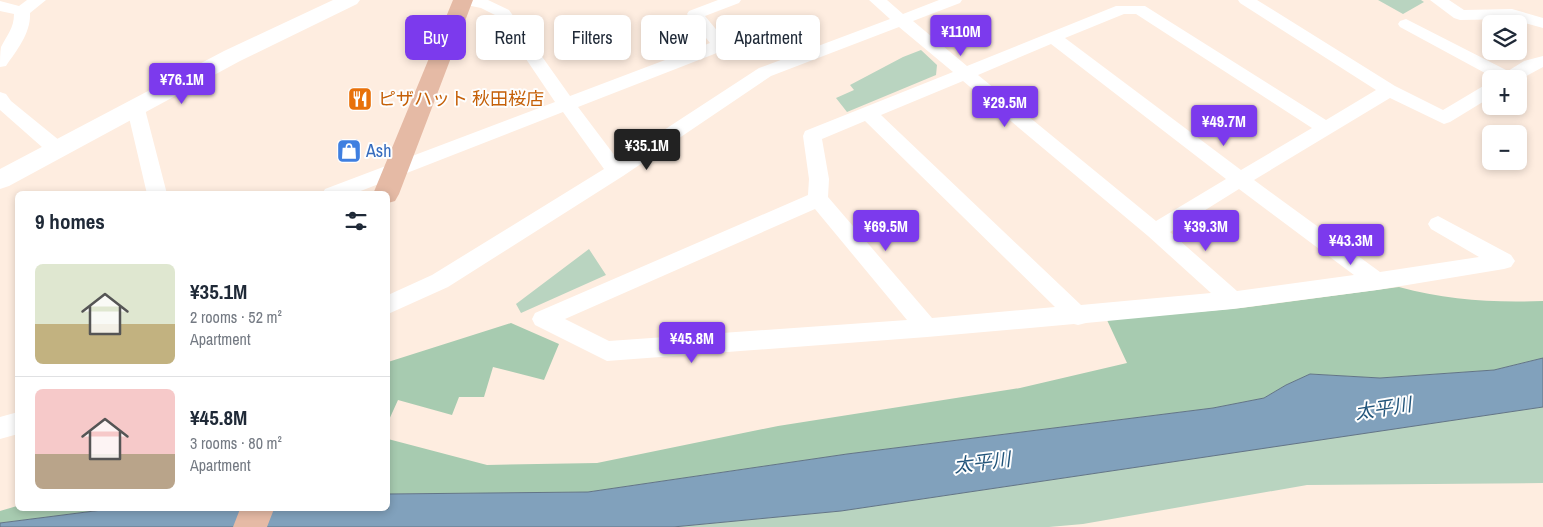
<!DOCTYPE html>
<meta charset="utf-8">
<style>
:root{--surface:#fff;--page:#f6f6f7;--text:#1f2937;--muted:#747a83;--line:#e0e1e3;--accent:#7c3aed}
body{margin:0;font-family:"Archivo Narrow","Noto Sans JP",sans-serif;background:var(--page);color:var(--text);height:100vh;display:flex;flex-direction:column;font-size:19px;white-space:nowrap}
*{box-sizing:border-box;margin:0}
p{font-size:16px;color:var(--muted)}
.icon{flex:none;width:28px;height:28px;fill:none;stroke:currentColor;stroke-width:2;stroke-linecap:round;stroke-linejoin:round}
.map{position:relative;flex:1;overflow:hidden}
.side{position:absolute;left:15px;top:191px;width:375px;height:320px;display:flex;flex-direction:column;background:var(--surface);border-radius:8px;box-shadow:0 2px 8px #0003}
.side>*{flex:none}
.hud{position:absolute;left:405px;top:15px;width:475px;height:45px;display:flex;gap:10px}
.tools{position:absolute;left:1482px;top:15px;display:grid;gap:10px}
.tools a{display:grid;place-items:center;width:45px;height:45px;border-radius:8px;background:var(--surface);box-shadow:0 2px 8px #0003;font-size:25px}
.price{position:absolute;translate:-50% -42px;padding:0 11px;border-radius:5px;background:var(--accent);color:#fff;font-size:16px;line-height:32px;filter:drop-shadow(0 1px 2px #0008)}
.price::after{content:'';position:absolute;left:50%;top:30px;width:15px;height:11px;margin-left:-8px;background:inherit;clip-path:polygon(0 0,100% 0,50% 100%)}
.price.on{background:#222;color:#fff}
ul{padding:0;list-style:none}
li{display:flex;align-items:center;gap:15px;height:125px;padding:0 20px}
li+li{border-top:1px solid var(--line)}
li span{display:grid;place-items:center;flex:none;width:140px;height:100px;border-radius:8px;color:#555}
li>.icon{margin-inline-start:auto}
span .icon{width:60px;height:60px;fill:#fffc;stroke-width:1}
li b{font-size:21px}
h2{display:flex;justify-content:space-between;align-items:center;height:60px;padding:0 20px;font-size:21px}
.pill{padding:0 18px;border-radius:8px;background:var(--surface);box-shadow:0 2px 8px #0003;font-size:18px;line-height:45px}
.pill.on{background:var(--accent);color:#fff}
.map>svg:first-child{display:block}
</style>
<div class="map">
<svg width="1543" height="527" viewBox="0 0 1543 527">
<rect width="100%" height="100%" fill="#feede0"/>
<path fill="#b9d4c0" d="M1378 0H1421L1424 2 1403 14Z
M921 50 937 65 936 75 847 112 836 98 854 90 850 85 903 57Z
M589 249 606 275 521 313 516 304Z
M1543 407V483L1307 485 1083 524 1049 527H673L841 511Z"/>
<path fill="#a7cbb0" d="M1399 287C1447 300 1493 303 1543 301V358L1494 370 1380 378 1310 374 1286 385 1264 398 1213 408 847 454 588 492 388 494V439L487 465 597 463 778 426 1020 388 1127 363 1107 320 1241 308Z
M511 323 559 344 544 380 493 367 484 397H459L452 415 398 400 388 422V362Z
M17 506 18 509H110L0 523V511Z"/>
<path fill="#81a1bc" stroke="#627586" d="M1543 358V407L841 511 673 527H0V523L110 509H388V494L588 492 847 454 1213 408 1264 398 1286 385 1310 374 1380 378 1494 370Z"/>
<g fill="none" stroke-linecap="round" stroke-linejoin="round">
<path fill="#fff" fill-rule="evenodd" d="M27 0H46L30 13C31 33 17 50 6 66L0 67C0 61 0 53 1 47 7 35 14 28 14 14L0 11V1L19 6Z
M455 0H488L509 10 570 96 710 43 687 14 689 11 718 0H741L739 3 705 16 729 45 727 49 578 107 618 160 759 68 890 19 869 0H887L903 14 939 0H962L960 3 913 21 967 66 1116 6H1145L1326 120 1376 90 1240 3 1238 0H1257L1395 86 1443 110 1485 85 1491 83V97L1450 122 1444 124 1390 98 1254 180 1380 272 1479 257 1431 229 1428 224 1431 219 1438 216 1511 255 1515 261 1511 267 1504 269 1377 290 1233 309 1086 323 1078 325 1074 324 927 337 607 361 535 325 532 319 535 313 808 195 809 179 803 136 805 131 953 72 899 27 771 76 623 176 448 287 388 314V295L432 275 604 169 563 112 353 194H322L325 189 555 102 497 16 481 8 457 3ZM1124 14H1136L1312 128 1241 170 1065 38ZM1051 44 1226 179 1156 221 978 75ZM963 81 1148 236 1211 293 1081 305 881 115ZM865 121 1055 307 932 318 828 197 829 179 822 139ZM1239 189 1354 275 1237 291 1170 232ZM815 209 907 320 609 341 565 319Z
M1430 0H1449L1464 10 1512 9 1543 18V28L1511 19 1460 20 1454 18Z
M1406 19 1508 71 1524 61 1543 56V67L1519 80 1496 79 1400 27 1398 24 1400 21Z
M0 92 6 94 11 101 65 145 67 150 65 155 58 157 51 155 0 110Z
M136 103 142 105 145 109 167 194H147L127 109 130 105Z
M18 412V434L0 439V417Z"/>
<path fill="#fff" fill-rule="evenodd" d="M333 0H360L357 4 240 61 9 186 0 189V169L224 51Z"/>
<path fill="#e5baa5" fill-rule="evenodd" d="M453 0H473L399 194 395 201 388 203V194H373Z
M240 509H274L267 527H233Z"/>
</g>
<defs>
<symbol id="restaurant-square" viewBox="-11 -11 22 22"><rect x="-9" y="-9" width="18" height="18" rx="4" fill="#e8710a" stroke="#fefefe"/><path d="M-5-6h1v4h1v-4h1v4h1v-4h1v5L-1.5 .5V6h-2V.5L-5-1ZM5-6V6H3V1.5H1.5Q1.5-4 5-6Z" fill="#fff"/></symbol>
<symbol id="shop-square" viewBox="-11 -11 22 22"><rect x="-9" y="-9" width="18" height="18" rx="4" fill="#3f7fe0" stroke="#fefefe"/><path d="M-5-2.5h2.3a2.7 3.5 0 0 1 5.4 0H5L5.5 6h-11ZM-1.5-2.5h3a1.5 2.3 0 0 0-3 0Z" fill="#fff"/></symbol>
</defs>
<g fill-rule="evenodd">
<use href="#restaurant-square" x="346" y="85" width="28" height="28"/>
<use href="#shop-square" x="335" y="137" width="28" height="28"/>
</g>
<g text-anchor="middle" stroke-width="4" stroke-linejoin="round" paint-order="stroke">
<g font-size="18" fill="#c56008" stroke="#fefefe" text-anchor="start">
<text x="378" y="105">ピザハット 秋田桜店</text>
</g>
<g font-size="18" fill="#366cbe" stroke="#fefefe" text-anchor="start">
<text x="366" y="157">Ash</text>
</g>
<g font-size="19" font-style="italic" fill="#21547a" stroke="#fefefe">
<text transform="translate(1383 408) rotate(-9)" y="7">太平川</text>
<text transform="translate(982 462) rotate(-7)" y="7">太平川</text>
</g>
</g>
</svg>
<div class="tools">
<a><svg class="icon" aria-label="layers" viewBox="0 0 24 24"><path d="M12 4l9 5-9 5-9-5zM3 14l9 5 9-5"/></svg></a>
<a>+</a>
<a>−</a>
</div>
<b class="price" style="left:961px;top:57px">¥110M</b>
<b class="price" style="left:182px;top:105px">¥76.1M</b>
<b class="price" style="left:1005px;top:128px">¥29.5M</b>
<b class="price" style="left:1224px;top:147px">¥49.7M</b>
<b class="price on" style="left:647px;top:171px">¥35.1M</b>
<b class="price" style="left:886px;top:252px">¥69.5M</b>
<b class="price" style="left:1206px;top:252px">¥39.3M</b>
<b class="price" style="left:1351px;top:266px">¥43.3M</b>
<b class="price" style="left:692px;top:364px">¥45.8M</b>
<div class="hud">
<a class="pill on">Buy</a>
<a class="pill">Rent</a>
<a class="pill">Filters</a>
<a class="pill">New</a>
<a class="pill">Apartment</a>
</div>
<section class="side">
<h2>9 homes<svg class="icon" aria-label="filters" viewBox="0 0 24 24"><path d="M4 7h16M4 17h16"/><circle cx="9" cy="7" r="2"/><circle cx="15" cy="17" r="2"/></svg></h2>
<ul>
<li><span style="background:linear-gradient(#dfe7d0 60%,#c2b280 0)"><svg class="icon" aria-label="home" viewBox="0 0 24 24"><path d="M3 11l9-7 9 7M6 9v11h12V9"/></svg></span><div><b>¥35.1M</b><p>2 rooms · 52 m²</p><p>Apartment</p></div></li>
<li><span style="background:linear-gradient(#f6c9c9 65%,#b9a48a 0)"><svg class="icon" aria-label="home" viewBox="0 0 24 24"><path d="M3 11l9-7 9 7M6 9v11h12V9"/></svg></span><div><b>¥45.8M</b><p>3 rooms · 80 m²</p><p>Apartment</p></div></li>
</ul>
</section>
</div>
